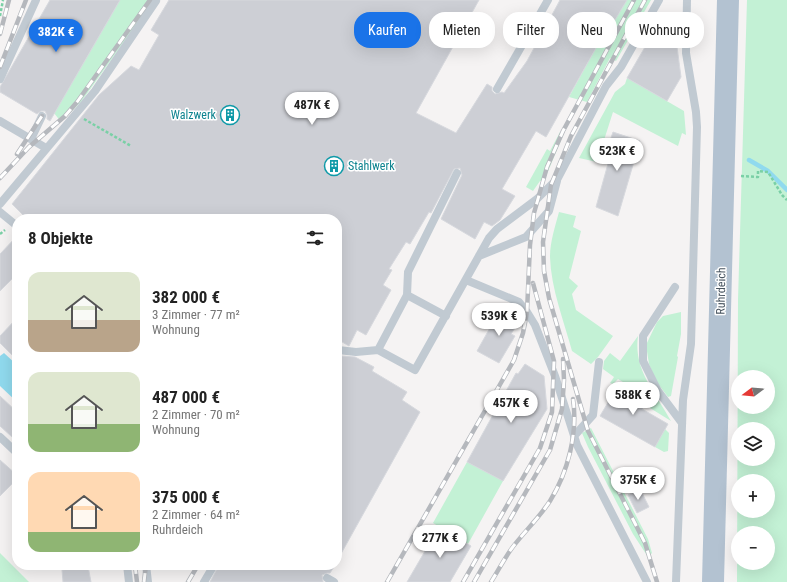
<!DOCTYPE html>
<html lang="de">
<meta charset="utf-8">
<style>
:root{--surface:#fff;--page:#f2f2f2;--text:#222;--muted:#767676;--accent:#1a73e8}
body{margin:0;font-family:"Roboto Condensed",sans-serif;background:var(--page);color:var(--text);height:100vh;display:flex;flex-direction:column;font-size:15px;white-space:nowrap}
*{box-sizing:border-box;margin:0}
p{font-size:13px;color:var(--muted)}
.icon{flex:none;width:22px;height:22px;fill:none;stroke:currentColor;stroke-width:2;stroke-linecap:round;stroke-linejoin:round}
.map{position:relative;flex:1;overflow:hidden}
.drawer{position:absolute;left:12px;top:214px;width:330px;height:356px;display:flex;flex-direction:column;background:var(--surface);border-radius:16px;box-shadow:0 4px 16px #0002}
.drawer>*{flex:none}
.hud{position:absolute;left:354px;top:12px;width:373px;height:36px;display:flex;gap:8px}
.needle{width:26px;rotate:254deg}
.fabs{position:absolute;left:731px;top:370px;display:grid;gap:8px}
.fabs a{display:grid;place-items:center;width:44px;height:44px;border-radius:50%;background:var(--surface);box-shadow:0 4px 16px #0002;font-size:20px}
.price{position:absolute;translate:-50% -34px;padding:0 9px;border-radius:14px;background:#fff;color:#222;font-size:13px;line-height:26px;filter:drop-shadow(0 1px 2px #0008)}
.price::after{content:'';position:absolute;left:50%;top:24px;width:12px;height:9px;margin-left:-6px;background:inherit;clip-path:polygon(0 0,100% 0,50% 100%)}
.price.on{background:var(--accent);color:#fff}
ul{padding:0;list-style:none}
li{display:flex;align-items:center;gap:12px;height:100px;padding:0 16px}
li span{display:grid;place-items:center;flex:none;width:112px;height:80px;border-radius:12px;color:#555}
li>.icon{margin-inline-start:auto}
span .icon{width:48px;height:48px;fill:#fffc;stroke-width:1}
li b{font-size:17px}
h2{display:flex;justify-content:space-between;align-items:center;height:48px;padding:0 16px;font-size:17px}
.tag{padding:0 14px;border-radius:16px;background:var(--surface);box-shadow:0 4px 16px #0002;font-size:14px;line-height:36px}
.tag.on{background:var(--accent);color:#fff}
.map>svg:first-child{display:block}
</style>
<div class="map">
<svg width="787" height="582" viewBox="0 0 787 582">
<rect width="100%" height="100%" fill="#f5f3f3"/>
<path fill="#c3f1d5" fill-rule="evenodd" d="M120 0H154L81 102 61 122 54 113Z
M626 0H651L616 61 610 58 587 102 569 97 597 46Z
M747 0H787V582H737L738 300ZM738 377H768V407H738ZM738 429H768V459H738ZM738 481H768V511H738ZM738 533H768V563H738Z
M627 78 684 111 686 135 682 133 678 146 613 112 597 162 579 158 615 92 625 84Z
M560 132 564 133 544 181H540L533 191 526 187 547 149 550 151Z
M559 212 576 216 573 227 581 231 569 278 578 286 572 294 576 310 613 336 598 357 591 364 572 351C564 321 551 289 550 257 550 242 555 227 559 212Z
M681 312V334L677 356 678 357 671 396 668 397 656 381 649 364 646 345 657 322 663 316Z
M638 336C633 370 656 393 671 421L650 408 651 399 618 379 613 384 610 383 614 377 603 369 604 361 610 353 620 361Z
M591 428 648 539 652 553 648 557 633 534 588 447 582 433Z
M665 429 669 433 668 451 664 452 655 447Z
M467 462 503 481 468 544 433 523Z
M0 553 29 582H0Z"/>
<path fill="#90daee" d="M4 353 17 365V402L0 386V356Z"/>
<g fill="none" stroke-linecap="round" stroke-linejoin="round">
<path stroke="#90daee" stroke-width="4.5" d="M749 160 768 171 787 190"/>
</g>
<path fill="#cdcfd5" stroke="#d7d9de" d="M50 0H120L50 121 47 119V115L45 111H41L37 114 0 92V87Z
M169 0H479L416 113 456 133 487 84 492 87V91L495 94 502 92 504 93 527 61 560 0H627L603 40 601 39 546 137 536 131 502 189 515 196 500 220 492 226 484 222 475 239 441 219 462 175 460 168 454 169 431 213 429 212 410 244 406 242 389 269 392 270 383 285 391 290 366 335 357 330 349 346 337 339V219H27L12 204 99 95 131 66 139 70 159 35 151 30Z
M656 28 676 39 681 77 667 101 627 78Z
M613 132 640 141 618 216 596 207 609 160 604 158Z
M17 236V274L0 291V254Z
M500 310 520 320 511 334 515 336 499 363 477 351Z
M17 318V360L0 343V336Z
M341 356 355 357 374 367 372 371 407 392 402 400 420 412 337 561V363Z
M525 364 544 376 547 409 503 481 467 462 516 373 518 374Z
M619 384 647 400 642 409 668 424 655 447 600 416Z
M0 396 17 412V431L12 437 0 426Z
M0 460 17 475V479L0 496Z
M640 489 649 507 637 513 628 495Z
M439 527 471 546 450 582H407Z
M219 565H335L330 573H327L322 575 323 582H210Z
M88 566 91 582H63L62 570Z"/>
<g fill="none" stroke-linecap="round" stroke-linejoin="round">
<path stroke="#7ad0a6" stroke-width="2.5" stroke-dasharray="3 2" stroke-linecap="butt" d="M0 16 3 0
M84 119 131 146
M741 176 758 177V171L768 172 782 195 787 200
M0 234 5 230"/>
<path stroke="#c1cad2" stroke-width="8" d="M0 79 36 0
M497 89 548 0
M0 121 46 148
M31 139 42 116
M0 204 95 91 156 1
M0 212 17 226
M479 256 526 237 549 211 557 181
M466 280 519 302 527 312 535 325 555 376 577 445 647 582
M675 287 643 336V361L658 391 682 423
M407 295 408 272 457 173
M446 316 407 295 378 350 415 370 489 238 497 229 537 199 558 178 606 86 621 67 659 0
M337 351 338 350 356 352 378 350
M575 435 593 415 599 362
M0 437 17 453
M127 565 129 582
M146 565 148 582
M327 578 334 582
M204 582 214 565
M676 582 683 400 691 344 697 127 696 112 686 53 687 0"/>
<path stroke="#b3c2d1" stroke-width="22" d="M713 582 728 0"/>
<defs>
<path id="rail" d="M645 0 571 136 551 185 543 242 544 271 549 298 588 431 645 543 657 582
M0 34 9 0
M0 67 26 0
M17 154 42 116
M0 178 29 147 65 116 77 102 150 0
M135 565 137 582
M144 582 146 565
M188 582 198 565
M387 582 514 360 523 333 527 312 530 245 534 213 547 167 563 131 634 0
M463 582 540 448 552 412 554 361 533 283
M474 582 550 450 562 409 564 380 563 359
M491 582C498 571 504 559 512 548 524 532 539 518 550 501 568 472 578 433 573 399"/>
</defs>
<use href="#rail" stroke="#b5b8bd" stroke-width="4.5"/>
<use href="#rail" stroke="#fff" stroke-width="3" stroke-dasharray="9" stroke-linecap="butt"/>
</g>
<defs>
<symbol id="building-ring" viewBox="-11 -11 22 22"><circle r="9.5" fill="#fff" stroke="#0f9aa8" stroke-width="1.5"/><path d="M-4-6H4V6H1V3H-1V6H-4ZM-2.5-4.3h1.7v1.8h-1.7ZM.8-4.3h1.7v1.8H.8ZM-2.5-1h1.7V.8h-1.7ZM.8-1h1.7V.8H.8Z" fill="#0f9aa8"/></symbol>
</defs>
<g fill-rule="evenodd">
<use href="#building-ring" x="219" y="104" width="22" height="22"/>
<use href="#building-ring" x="323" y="155" width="22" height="22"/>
</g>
<g text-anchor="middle" stroke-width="3" stroke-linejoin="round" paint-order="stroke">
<g font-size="12" fill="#0d838f" stroke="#fff" text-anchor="end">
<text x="216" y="119">Walzwerk</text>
<text x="348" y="170" text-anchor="start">Stahlwerk</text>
</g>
<g font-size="12" fill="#4a5661" stroke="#fff">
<text transform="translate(721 291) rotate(-89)" y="4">Ruhrdeich</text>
</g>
</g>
</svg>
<div class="fabs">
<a><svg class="needle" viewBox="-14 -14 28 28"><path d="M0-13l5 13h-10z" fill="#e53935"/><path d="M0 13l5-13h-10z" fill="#767676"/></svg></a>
<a><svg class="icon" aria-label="layers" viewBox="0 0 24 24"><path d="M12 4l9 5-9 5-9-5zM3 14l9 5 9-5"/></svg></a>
<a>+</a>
<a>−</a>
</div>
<b class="price on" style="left:56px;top:53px">382K €</b>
<b class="price" style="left:312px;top:126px">487K €</b>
<b class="price" style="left:617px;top:172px">523K €</b>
<b class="price" style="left:499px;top:337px">539K €</b>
<b class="price" style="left:633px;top:416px">588K €</b>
<b class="price" style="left:511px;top:424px">457K €</b>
<b class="price" style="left:638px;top:501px">375K €</b>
<b class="price" style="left:440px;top:559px">277K €</b>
<div class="hud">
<a class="tag on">Kaufen</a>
<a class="tag">Mieten</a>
<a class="tag">Filter</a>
<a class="tag">Neu</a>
<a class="tag">Wohnung</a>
</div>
<section class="drawer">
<h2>8 Objekte<svg class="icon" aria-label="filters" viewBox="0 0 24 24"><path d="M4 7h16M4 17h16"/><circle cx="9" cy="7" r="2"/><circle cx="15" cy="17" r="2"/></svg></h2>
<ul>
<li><span style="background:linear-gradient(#dfe7d0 60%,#b9a48a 0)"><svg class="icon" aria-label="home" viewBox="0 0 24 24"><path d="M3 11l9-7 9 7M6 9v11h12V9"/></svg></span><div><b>382 000 €</b><p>3 Zimmer · 77 m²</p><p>Wohnung</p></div></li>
<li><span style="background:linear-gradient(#dfe7d0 65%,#8fb573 0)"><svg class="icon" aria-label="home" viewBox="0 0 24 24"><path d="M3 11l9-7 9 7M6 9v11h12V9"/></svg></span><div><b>487 000 €</b><p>2 Zimmer · 70 m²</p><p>Wohnung</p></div></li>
<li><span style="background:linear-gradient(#ffd9b3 75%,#8fb573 0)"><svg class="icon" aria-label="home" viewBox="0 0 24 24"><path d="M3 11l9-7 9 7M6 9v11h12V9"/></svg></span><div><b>375 000 €</b><p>2 Zimmer · 64 m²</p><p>Ruhrdeich</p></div></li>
</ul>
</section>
</div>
